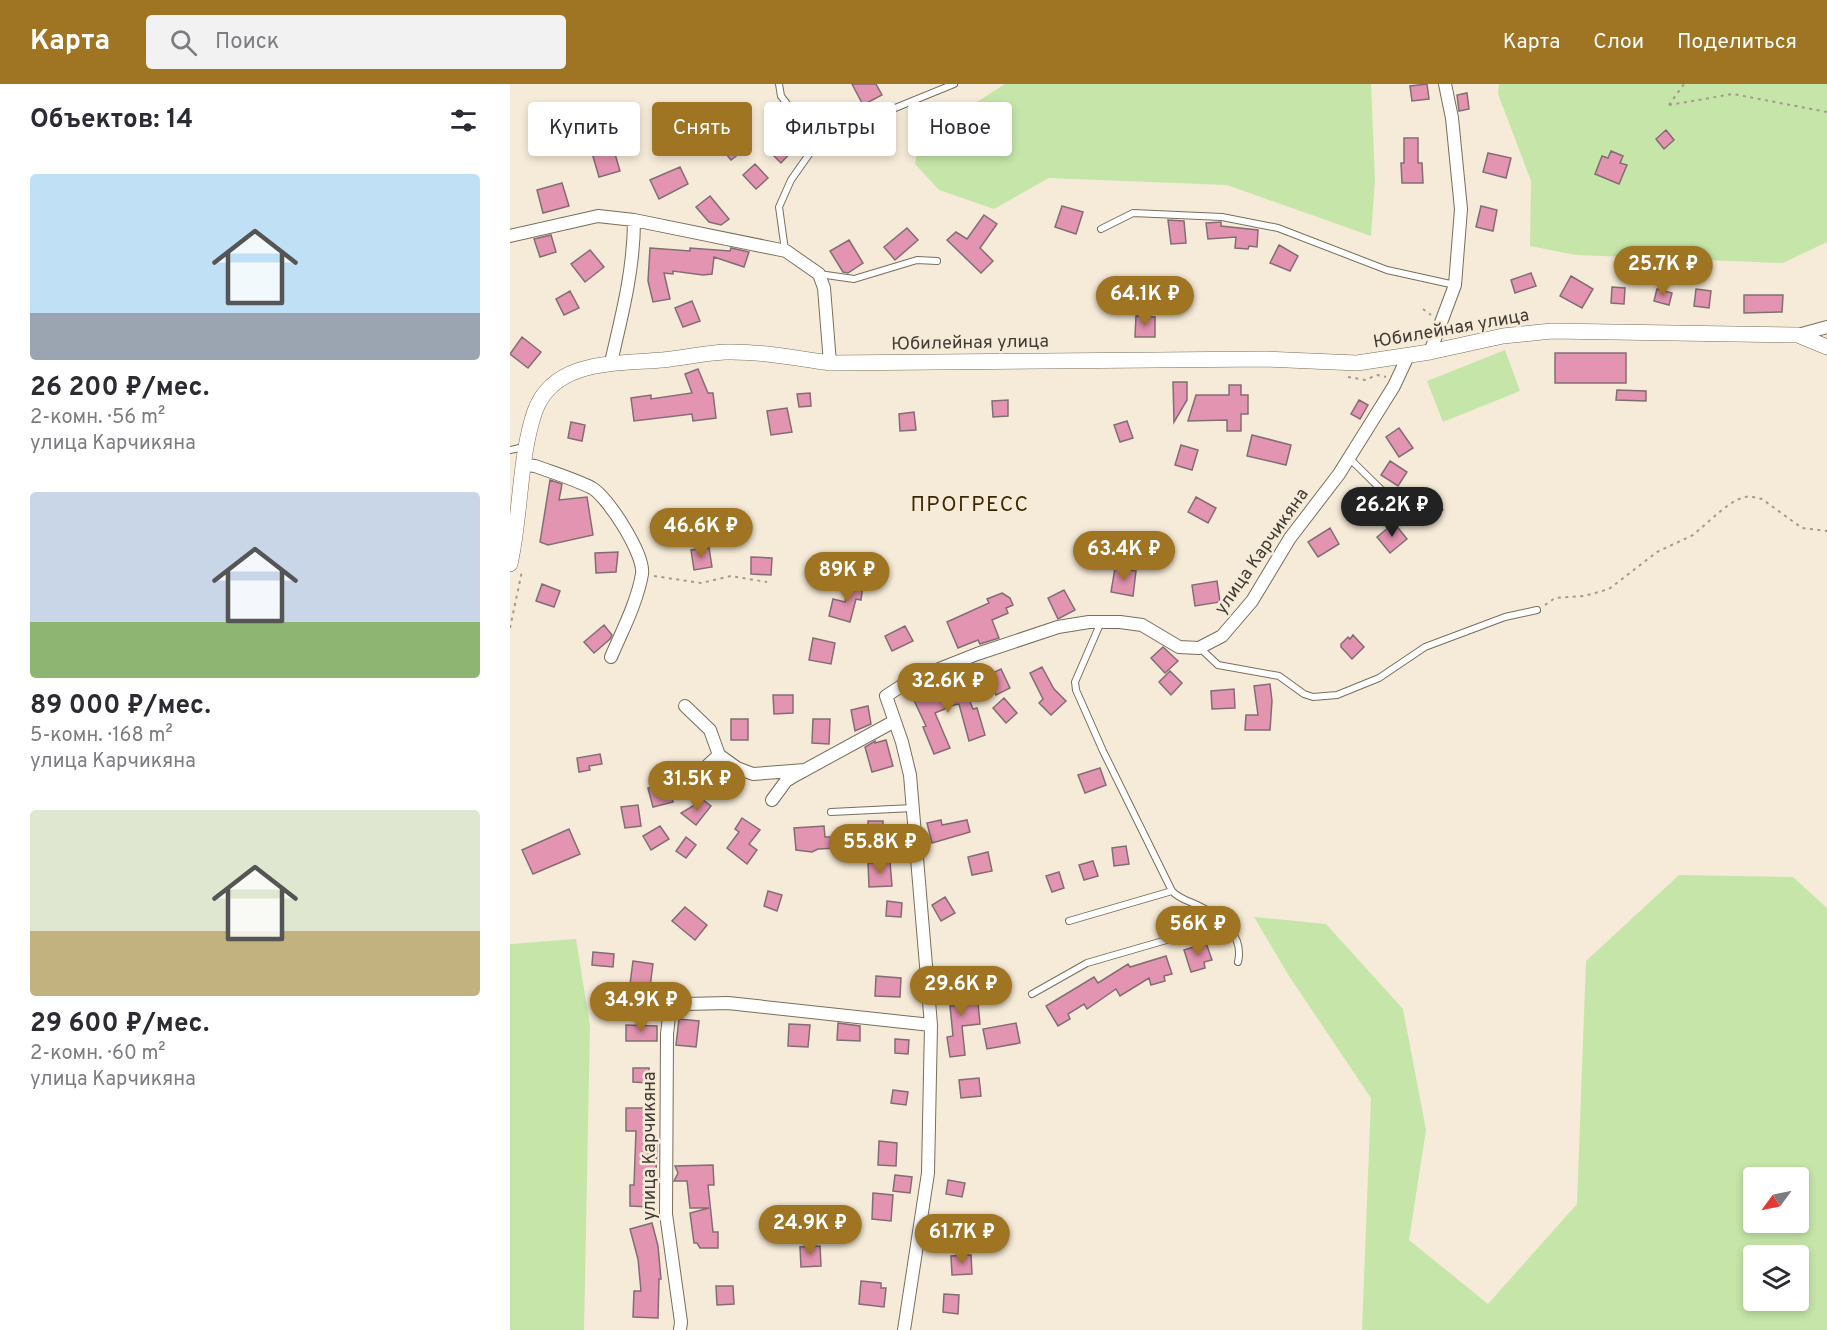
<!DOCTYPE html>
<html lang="ru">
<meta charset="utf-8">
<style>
:root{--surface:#fff;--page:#f2f2f3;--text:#2b2b33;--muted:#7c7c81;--accent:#9f7423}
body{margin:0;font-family:Overpass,sans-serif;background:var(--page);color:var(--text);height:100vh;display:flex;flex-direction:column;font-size:22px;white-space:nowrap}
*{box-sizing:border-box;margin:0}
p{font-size:20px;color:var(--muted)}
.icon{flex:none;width:33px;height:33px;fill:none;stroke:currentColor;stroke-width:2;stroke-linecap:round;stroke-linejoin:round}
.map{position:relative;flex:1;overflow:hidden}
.details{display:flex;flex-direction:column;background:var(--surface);width:510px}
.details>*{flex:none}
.banner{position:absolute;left:18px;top:18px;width:570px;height:54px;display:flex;gap:12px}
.needle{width:39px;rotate:237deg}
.fabs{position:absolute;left:1233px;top:1083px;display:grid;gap:12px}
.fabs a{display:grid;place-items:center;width:66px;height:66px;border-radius:6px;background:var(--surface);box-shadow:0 3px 9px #0003;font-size:30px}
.price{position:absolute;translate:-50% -51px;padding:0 14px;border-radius:21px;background:var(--accent);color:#fff;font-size:20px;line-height:39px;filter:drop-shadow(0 2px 3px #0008)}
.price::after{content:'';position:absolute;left:50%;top:36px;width:18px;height:14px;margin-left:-9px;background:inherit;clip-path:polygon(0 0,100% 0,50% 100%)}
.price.on{background:#222;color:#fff}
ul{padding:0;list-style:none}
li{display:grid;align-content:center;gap:12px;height:318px;padding:0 30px}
li span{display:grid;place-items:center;height:186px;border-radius:6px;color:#555}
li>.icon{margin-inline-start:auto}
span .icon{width:108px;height:108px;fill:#fffc;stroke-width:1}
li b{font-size:26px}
h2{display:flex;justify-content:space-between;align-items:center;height:72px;padding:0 30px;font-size:26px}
.tag{padding:0 21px;border-radius:6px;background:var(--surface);box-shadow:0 3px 9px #0003;font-size:21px;line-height:54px}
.tag.on{background:var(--accent);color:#fff}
header{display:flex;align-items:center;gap:36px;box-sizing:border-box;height:84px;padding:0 30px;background:var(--accent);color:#fff}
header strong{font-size:28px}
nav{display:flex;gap:33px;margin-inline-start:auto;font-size:21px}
.search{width:420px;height:54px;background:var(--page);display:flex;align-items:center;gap:15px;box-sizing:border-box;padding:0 21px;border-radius:6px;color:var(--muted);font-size:22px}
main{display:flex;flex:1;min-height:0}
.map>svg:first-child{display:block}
</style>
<header>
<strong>Карта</strong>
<div class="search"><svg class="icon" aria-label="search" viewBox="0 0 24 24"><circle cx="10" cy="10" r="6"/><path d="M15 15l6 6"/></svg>Поиск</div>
<nav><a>Карта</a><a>Слои</a><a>Поделиться</a></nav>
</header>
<main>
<section class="details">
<h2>Объектов: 14<svg class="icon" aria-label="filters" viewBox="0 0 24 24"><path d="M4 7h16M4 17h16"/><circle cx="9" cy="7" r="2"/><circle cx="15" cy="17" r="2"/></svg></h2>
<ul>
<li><span style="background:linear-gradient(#bfe0f5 75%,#9aa5b1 0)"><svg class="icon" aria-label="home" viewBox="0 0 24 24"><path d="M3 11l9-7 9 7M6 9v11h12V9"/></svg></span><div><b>26 200 ₽/мес.</b><p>2-комн. · 56 m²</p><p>улица Карчикяна</p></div></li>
<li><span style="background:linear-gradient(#c9d6e8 70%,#8fb573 0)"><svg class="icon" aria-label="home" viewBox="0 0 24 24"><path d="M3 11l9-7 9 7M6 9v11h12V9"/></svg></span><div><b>89 000 ₽/мес.</b><p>5-комн. · 168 m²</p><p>улица Карчикяна</p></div></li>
<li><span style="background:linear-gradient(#dfe7d0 65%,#c2b280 0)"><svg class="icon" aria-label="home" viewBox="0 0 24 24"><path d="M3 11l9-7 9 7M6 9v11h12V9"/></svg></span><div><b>29 600 ₽/мес.</b><p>2-комн. · 60 m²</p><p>улица Карчикяна</p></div></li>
</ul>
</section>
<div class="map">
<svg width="1317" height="1246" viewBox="0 0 1317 1246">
<rect width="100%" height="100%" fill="#f6ebd8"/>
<path fill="#c5e6a8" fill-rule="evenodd" d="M495 0H861L865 95 861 152 717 101 539 94 484 125 429 106 405 80 410 54Z
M989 0H1317V158L1273 179 1066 171 1020 162 1021 97 988 10Z
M995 266 1010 307 933 338 917 297Z
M1169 791 1283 793 1317 824V1246H852L861 1014 779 892 744 833 816 840 893 925 916 1046 899 1156 978 1220 1067 1120 1076 877ZM1244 1094H1288V1138H1244ZM1244 1172H1288V1216H1244Z
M66 855 80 942 74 1246H0V860Z"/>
<path fill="#e394b1" stroke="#826d74" stroke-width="1.5" d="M342 0H366L372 11 353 21Z
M917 0 919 15 902 17 900 2Z
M957 9 959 25 949 27 947 11Z
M80 30 82 43 69 44 68 31Z
M212 44 233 67 221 76 202 53Z
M1156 46 1164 56 1154 65 1146 55Z
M894 54H908V79H912L913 99H892L891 79H894Z
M275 55 285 64 271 79 261 69Z
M103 63 110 87 89 93 82 69Z
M1101 67 1113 72 1110 79 1117 81 1109 100 1085 90 1092 72 1098 74Z
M978 69 1001 74 996 94 973 88Z
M245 80 258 94 246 105 233 91Z
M170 83 178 100 149 115 140 96Z
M52 99 59 122 33 129 27 106Z
M200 112 219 135 211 141 199 138 186 123Z
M552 122 573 128 566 150 545 143Z
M971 122 987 126 983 147 966 143Z
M474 131 487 140 470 164 483 177 471 189 437 156 446 148 457 155Z
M658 136 674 137 676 159 661 160Z
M711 138V142L748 146 747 163 739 162 738 165 725 164 726 153 698 155 696 139Z
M397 144 408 156 385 176 374 163Z
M41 151 46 168 30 173 24 155Z
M339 156 353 179 338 189 333 188 320 167Z
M769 161 788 172 780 187 760 179Z
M140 164 180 167V164L220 167 221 164 239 168 234 183 204 173 202 190 193 191 163 187V190L154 189 160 215 143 218 138 197Z
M80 166 94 183 75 198 61 180Z
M1021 189 1026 202 1005 209 1001 196Z
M1061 192 1083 205 1072 224 1050 212Z
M1102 203 1115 204 1114 220 1101 219Z
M1147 205 1162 209 1159 221 1144 217Z
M1186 205 1201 207 1199 224 1184 222Z
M60 207 69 224 54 231 46 215Z
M1234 211H1273L1272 228 1234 229Z
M182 217 190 237 173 243 165 224Z
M626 232 645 233V253H625Z
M12 253 31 268 18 284 0 270Z
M1045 269H1116V299H1045Z
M188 285 198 309H203L206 334 183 337 182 330 124 337 121 314 141 311V315L182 309 175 290Z
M663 298H677V316L664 338Z
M719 301H731V311H738V330H731V347H717V336L678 337 686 311H719Z
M1107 306 1136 307V317L1106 316Z
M300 309 301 322 289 323 287 310Z
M498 316V332L483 333 482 317Z
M849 316 858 321 850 335 841 330Z
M277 324 282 348 261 351 257 327Z
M404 328 406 346 390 347 389 330Z
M617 337 623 354 610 358 604 341Z
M61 338 75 341 72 357 58 354Z
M889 344 903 364 889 373 876 353Z
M742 351 781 361 776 381 737 372Z
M671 361 688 366 682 386 665 381Z
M880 377 897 388 888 402 871 391Z
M40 396 52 400 49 416 77 413 83 451 38 461 30 458Z
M859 406 865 426 847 431 841 412Z
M920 410 933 426 916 440 903 424Z
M686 413 706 424 698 439 678 428Z
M884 439 897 455 880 469 867 453Z
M820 444 829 460 808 473 798 458Z
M199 464 202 483 184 486 181 466Z
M108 468 106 488 86 489 85 469Z
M241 473 262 474 261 491 241 490Z
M605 484 626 487 623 512 601 508Z
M707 497 710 518 685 522 682 501Z
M338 499 353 501 351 516 346 515 340 538 319 532 323 515 335 518Z
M32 500 50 507 44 523 26 517Z
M554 506 565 526 548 535 538 514Z
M492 509 500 514 503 521 496 524 498 529 482 536 489 554 470 560 468 556 448 564 437 538 479 519 477 515Z
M94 541 102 551 100 555 84 569 74 558Z
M395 542 403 557 382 567 375 552Z
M843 551 854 563 842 575 831 563V560L838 553 840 555Z
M303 554 325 559 321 580 299 576Z
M653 563 668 577 655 589 641 574Z
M532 583 544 605 556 617 541 631 529 619 533 615 520 589Z
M491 585 500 604 486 611 476 592Z
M448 586 457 602 454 603 463 625 467 624 475 651 459 657 449 620 444 621 425 629 440 664 424 670 413 643 416 642 402 612 413 607 416 617 446 606 439 590Z
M660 587 672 599 661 611 649 598Z
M760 600 762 617 760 646H735L736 631H748L744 602Z
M724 605 725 624 702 625 701 607Z
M263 611H283V629L264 630Z
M494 614 507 629 496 639 483 624Z
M358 622 361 640 345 647 341 626Z
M221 635H238V656H221Z
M303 635H320L319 660 302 659Z
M376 656 383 682 362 688 355 663 365 657V659Z
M90 670 92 680 79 682 80 686 69 688 67 674Z
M590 684 596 701 575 709 568 691Z
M158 699 163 718 143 723 138 704Z
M193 716 201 722 186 741 171 729Z
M128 721 131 742 115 744 111 723Z
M232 734 250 746 239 760 247 766 237 780 217 764 229 748 225 745Z
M431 736 432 741 457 736 460 748 422 759 417 739Z
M358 737H373V760H358Z
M150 742 159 755 141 766 133 752Z
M314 742 315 753H347V774H328V764L308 765 302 768 286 766 284 744Z
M59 745 70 770 23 790 12 766Z
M176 753 186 761 176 774 166 767Z
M616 762 619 780 604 782 602 764Z
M478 768 482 787 462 791 458 773Z
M583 777 588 792 574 796 569 781Z
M380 778 382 802 359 803 358 779Z
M549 788 554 804 542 808 536 792Z
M258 807 272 811 267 827 254 822Z
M435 813 445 829 431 837 422 821Z
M377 817 392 819 391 833 376 832Z
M175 823 197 841 185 856 162 837Z
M696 859 702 876 694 878 695 884 681 888 674 866Z
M83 868 104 870 103 883 82 881Z
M656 872 662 890 654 892 655 897 641 901 639 894 610 912 606 905 577 925 574 920 558 930 560 935 548 942 536 922 584 893 588 899 618 880 620 883Z
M123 877 143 880 140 903 120 900Z
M366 892 391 894 390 913 365 912Z
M455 893 458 920 468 919 470 940 452 942 455 971 440 973 437 953 443 952 440 922H445L442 894Z
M169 935 189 937 186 963 166 961Z
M328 939 350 942V957L327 956Z
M506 939 510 959 477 965 473 945Z
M279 940 300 941 298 963 278 962Z
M116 941 147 942V957H116Z
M385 955 399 956 398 970 385 969Z
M123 984H139V999L123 998Z
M469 994 471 1012 451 1014 449 996Z
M383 1006 398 1008 396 1021 381 1019Z
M116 1024H138L137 1057H147L146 1089H139V1123L120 1122V1101H124L126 1047H116Z
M369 1057 387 1059 386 1082 368 1081Z
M203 1081 204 1101H198L203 1148H208V1164H190L187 1159H184L180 1129 199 1124H180L177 1097H164L168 1089 165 1082Z
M385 1091 402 1093 400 1109 383 1107Z
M438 1096 455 1099 452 1113 436 1110Z
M363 1109 383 1111 381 1137 362 1135Z
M456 1134V1151L435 1152 434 1135Z
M142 1139 148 1162 151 1195H149L148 1234 123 1233 124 1207H131L128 1175 120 1145Z
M310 1162 311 1182 291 1183 290 1163Z
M461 1171 462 1190 442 1191 441 1172Z
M351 1197 371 1199V1204H376L374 1223 349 1220Z
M206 1202H223L224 1220 207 1221Z
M434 1210 449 1211 448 1230 433 1228Z"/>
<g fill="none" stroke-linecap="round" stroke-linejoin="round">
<defs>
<path id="service" d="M269 0 271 12 307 59
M591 145 623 129 712 133 768 144 877 186 945 201
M275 166 269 123 281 96 307 59 341 42 444 0
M309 190 344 195 407 176 427 177
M0 366 14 363
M839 374 890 424
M591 538 565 598 566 606 593 667 662 807C670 816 681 817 691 823 713 833 734 853 728 878
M690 564 708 581 769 592 794 610 803 613 827 611 869 594 915 563 995 533 1027 526
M321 728 403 724
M559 837 662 807
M522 910 577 879 715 839"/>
<path id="minor" d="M124 136 276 167 309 190 314 204 320 279
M0 152 88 132 124 136C124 185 112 231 101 278
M1288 251 1317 243
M920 268 945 201 951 125 942 34 935 0
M15 381 25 382C44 389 64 395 82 404 98 413 135 471 132 490 127 519 112 547 101 573
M175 622 200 646 209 671 227 684 243 690 295 686
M166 701 184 694 209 671
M262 716 276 697 284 692 383 638
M170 1246 171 1238 156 1130 157 950 160 924 175 920 218 919 421 941
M394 1246 418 1089 421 941 400 691 392 658 376 612 399 597 467 570 548 543 579 538H610L632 541 669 563 689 564 712 552 742 517 780 454 829 390 884 302 898 272"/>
<path id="tertiary" d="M0 480C11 432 9 373 25 327 44 275 107 280 152 276 173 274 194 269 215 268 250 267 285 274 320 279L756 275 847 279 920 268 993 252 1042 247 1288 251 1317 263"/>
</defs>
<use href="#service" stroke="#786e5d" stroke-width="8"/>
<use href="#minor" stroke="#786e5d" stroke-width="14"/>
<use href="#tertiary" stroke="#786e5d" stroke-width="16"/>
<path stroke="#a29a8c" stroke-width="2" stroke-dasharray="3 4.5" stroke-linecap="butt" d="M1159 21 1223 10 1317 28
M1159 21 1174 0
M913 225 921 231
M838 293 855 296 867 291 876 293
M144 492 191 499 221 492 257 498
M1035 521 1045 514 1074 512 1099 505 1147 468 1183 451 1213 425 1226 416 1239 412 1252 415 1292 444 1317 447
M0 544 12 487"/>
<use href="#service" stroke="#fff" stroke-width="6"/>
<use href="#minor" stroke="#fff" stroke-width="12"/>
<use href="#tertiary" stroke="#fff" stroke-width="15"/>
</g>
<g text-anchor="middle" stroke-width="5" stroke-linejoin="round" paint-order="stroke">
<g font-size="18" fill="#403c34" stroke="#f6ebd8">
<text transform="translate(941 244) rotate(-10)" y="6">Юбилейная улица</text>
<text transform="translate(460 258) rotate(-1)" y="6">Юбилейная улица</text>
<text transform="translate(751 467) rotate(-55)" y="6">улица Карчикяна</text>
<text transform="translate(139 1062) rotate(-90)" y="6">улица Карчикяна</text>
</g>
<g font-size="21" letter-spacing="1.5" fill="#3b2700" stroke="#f6ebd8">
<text x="460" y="427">ПРОГРЕСС</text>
</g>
</g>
</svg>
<div class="fabs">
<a><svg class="needle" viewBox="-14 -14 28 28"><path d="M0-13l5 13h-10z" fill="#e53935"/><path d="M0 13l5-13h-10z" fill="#7c7c81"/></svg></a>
<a><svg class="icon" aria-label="layers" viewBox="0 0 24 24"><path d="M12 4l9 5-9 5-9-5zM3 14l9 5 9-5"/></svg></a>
</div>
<b class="price" style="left:1153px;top:213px">25.7K ₽</b>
<b class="price" style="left:635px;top:243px">64.1K ₽</b>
<b class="price on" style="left:882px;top:454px">26.2K ₽</b>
<b class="price" style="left:191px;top:475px">46.6K ₽</b>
<b class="price" style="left:614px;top:498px">63.4K ₽</b>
<b class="price" style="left:337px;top:519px">89K ₽</b>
<b class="price" style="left:438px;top:630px">32.6K ₽</b>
<b class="price" style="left:187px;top:728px">31.5K ₽</b>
<b class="price" style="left:370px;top:791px">55.8K ₽</b>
<b class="price" style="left:688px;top:873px">56K ₽</b>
<b class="price" style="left:451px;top:933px">29.6K ₽</b>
<b class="price" style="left:131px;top:949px">34.9K ₽</b>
<b class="price" style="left:300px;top:1172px">24.9K ₽</b>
<b class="price" style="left:452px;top:1181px">61.7K ₽</b>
<div class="banner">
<a class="tag">Купить</a>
<a class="tag on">Снять</a>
<a class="tag">Фильтры</a>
<a class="tag">Новое</a>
</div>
</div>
</main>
